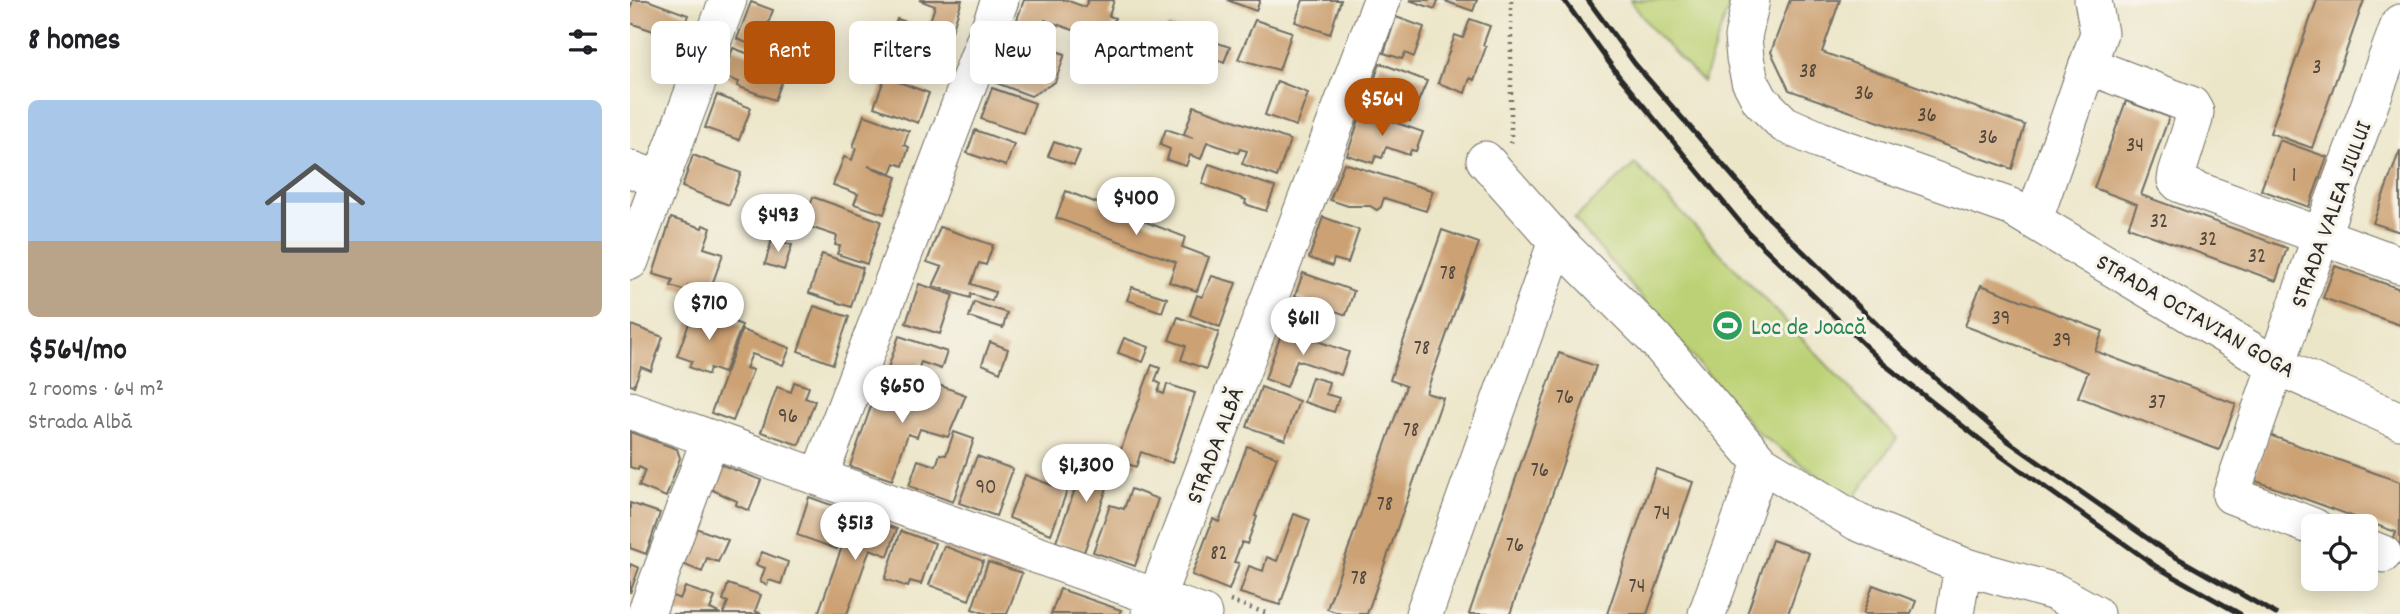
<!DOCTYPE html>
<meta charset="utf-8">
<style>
:root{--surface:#fff;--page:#f6f6f6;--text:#202124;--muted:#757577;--accent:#b45309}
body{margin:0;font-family:Dekko,sans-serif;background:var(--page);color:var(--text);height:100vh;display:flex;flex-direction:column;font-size:26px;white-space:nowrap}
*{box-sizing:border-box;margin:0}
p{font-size:23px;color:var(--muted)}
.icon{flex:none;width:38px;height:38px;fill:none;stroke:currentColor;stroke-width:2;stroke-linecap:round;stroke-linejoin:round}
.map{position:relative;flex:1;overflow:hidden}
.side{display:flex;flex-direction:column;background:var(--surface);width:630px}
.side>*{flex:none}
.guide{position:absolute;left:21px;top:21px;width:665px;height:63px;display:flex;gap:14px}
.buttons{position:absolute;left:1671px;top:514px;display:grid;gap:14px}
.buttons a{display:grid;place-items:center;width:77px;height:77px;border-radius:10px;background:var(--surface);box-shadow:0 4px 18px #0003;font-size:35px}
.price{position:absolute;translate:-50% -60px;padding:0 16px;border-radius:24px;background:#fff;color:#222;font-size:23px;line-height:46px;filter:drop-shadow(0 2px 4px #0008)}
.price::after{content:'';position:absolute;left:50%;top:42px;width:21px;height:16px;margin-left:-10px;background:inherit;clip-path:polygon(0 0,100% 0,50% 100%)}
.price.current{background:var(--accent);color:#fff}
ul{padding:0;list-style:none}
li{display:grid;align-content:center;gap:14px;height:371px;padding:0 28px}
li span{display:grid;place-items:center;height:217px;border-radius:10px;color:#555}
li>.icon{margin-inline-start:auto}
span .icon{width:126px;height:126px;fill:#fffc;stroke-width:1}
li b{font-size:30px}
h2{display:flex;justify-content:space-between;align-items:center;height:84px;padding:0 28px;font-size:30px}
.pill{padding:0 24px;border-radius:10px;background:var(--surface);box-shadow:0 4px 18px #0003;font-size:24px;line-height:63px}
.pill.current{background:var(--accent);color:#fff}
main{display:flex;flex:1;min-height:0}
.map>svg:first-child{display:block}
</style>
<main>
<section class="side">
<h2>8 homes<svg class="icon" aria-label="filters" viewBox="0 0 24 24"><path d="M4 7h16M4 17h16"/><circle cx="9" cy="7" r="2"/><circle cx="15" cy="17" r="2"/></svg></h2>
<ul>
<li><span style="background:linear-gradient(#a9c7e8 65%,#b9a48a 0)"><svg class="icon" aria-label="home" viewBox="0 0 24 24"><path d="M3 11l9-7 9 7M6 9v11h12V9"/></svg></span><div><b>$564/mo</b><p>2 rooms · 64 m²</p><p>Strada Albă</p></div></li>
</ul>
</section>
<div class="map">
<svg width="1770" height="614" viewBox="0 0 1770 614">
<rect width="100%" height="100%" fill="#f7f3e8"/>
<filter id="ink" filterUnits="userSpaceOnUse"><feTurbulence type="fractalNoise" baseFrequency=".0143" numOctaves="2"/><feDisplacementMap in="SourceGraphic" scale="14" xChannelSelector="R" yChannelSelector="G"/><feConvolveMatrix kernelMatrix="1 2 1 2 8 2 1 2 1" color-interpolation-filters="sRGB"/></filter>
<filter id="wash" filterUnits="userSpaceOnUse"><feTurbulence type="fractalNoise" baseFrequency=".00686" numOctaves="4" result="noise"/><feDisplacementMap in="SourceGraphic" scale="28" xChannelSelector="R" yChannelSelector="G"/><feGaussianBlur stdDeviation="1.57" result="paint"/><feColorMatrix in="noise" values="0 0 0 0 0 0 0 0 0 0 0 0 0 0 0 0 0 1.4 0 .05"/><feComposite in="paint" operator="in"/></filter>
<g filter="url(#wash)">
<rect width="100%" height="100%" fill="#ece6c9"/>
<path fill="#bcd175" stroke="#747e50" stroke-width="2" d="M1000 0H1101L1073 82 1024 32Z
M1005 164 1267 438 1222 500 1128 433 944 219Z"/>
<g id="blocks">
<path fill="#cca173" d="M3 0H17L58 15 50 40 0 23V9Z
M289 0H332L322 31 299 24 305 6Z
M394 0H436L455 7 458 0H484L479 16 485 18 477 42 415 20 410 34 385 25Z
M597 0H630L626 11Z
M673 0H711L700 34 665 22Z
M779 0H808L805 9Z
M812 0H847L843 11Z
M1160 0H1210L1192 52 1395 125 1382 169 1159 90 1141 52Z
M1687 0H1734L1682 148 1640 133Z
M121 2 143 10 129 48 107 39Z
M766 17 794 27 784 57 775 53 772 59 754 53Z
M267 19 318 35 306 75 282 68 284 61 281 60 285 49 260 41Z
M840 19 860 26 853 45 856 47 844 80 840 78 835 93 808 83 825 35 833 38Z
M625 20 662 32 649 70 608 59Z
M538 26 600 47 594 62 533 41Z
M378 36 435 54 425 82 401 96 361 81Z
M103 48 157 68 145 100 107 86 109 82 93 76Z
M750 63 797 81 780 121 761 114 763 108 754 105 753 107 748 106 751 96 740 92Z
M255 77 299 93 288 123 244 107Z
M647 81 678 93 666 126 635 115Z
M362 88 405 103 394 134 351 119Z
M87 95 121 108 109 140 75 128Z
M1496 101 1539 117 1511 195 1657 248 1646 281 1498 227 1507 204 1464 188Z
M564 106 660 140 647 177 612 164 617 151 610 149 608 153 577 142 571 159 560 155 556 166 537 160 540 149 530 145 536 129 563 138 554 134Z
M732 111 793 132 786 151 781 150 779 155 756 147 752 158 746 156 743 163 717 155Z
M234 115 279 131 274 145 279 147 273 166 265 163 261 173 238 166 267 177 254 214 224 204 228 194 203 185 214 157 222 160 226 148 223 147Z
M345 130 384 144 376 166 337 153Z
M1649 140 1697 157 1679 207 1631 190Z
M424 142 450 151 444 165 418 156Z
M1770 150V232L1743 223Z
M63 155 111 173 99 205 52 187Z
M714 163 803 191 796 211 754 198 751 207 747 210 740 206H718L700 200Z
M579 164 645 187 636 211 615 204 616 200 572 184Z
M436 191 555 237 552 247 579 257 567 291 539 282 546 262 426 218Z
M183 197 251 221 237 264 207 254 210 246 205 245 207 236 174 225Z
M693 217 729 230 718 263 704 259 702 266 679 258Z
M41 218 72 228 73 225 81 228 74 248 93 254 79 293 58 286 56 291 41 286 43 280 23 274Z
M310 227 363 245 356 265 349 263 341 284 365 292 362 301 341 294 340 298 303 286 312 267 297 262Z
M812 230 849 243 796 393 813 398 737 614H711L697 609 776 386 760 380Z
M142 239 162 245 154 270 135 264Z
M192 254 233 268 221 307 179 293Z
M1705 266 1770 289V325L1693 298Z
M673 273 724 291 716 315 665 296Z
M582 276 606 283 590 327 560 315 567 295 572 297Z
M289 284 323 295 310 334 276 323Z
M1351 285 1473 331 1465 351 1606 404 1589 450 1448 397 1458 372 1335 326Z
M502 287 537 298 532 312 497 300Z
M344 302 377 313 373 328 339 317Z
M184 306 219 317 203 364 168 351Z
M65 307 112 325 94 373 80 368 78 375 59 367 62 361 47 356Z
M548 317 589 332 576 369 551 360 556 346 539 340Z
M1 325 33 337 21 371 11 367 4 386 0 385Z
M653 329 719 352 711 375 667 360 657 387 635 379Z
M112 330 160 348 153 365 122 354 116 368 123 370 103 421 81 413Z
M269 336 317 352 311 369 291 362 284 381 257 371Z
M494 338 519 347 513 362 488 353Z
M360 342 378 349 370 372 352 364Z
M929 353 966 366 916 513 880 614H839Z
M522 365 530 368 525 381 531 384 528 392 534 394 537 384 565 393 542 463 511 452 506 467 487 460Z
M682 377 699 382 696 394 709 398 704 412 674 402Z
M250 381 301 399 306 384 336 395 318 437 290 429 287 437 278 434 262 480 220 466Z
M164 382 179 387 175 398 185 401 169 445 131 432 147 387 161 392Z
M631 387 669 401 655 440 617 427Z
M0 432 47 449 50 458 36 497 9 486 15 470 9 467 8 470 0 467Z
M324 432 344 439 323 502 279 486 288 460 306 466 310 454 316 455Z
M1639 435 1770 482V556L1759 552 1766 532 1623 480Z
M617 446 647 457 625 516 627 517 617 544 612 542 604 562 609 563 599 590 562 575 583 519 589 522Z
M347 456 383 469 366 516 329 503Z
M457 456 485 466 454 552 426 542Z
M87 463 131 480 119 511 106 505 107 501 78 488Z
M1026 469 1063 482 1017 614H977Z
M395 475 437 491 421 534 379 518Z
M501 489 528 499 505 566 463 552 480 505 494 509Z
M179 497 221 512 207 549 167 535Z
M0 503 30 513 16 554 0 548Z
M224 513 267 529 258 556 240 549 217 614H188Z
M664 514 680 520 650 605 610 593 619 566 633 571 637 557 647 561Z
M63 527 98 540 88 562 77 558 72 572 50 563Z
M271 531 305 543 291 584 280 581 278 587 255 579Z
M1142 540 1179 553 1158 614H1117Z
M314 546 353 561 339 600 299 585Z
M132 552 158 562 151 584 139 580 137 585 130 582 135 568 126 565Z
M358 562 392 573 377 614H358L342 609Z
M0 564 9 568 0 593Z
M98 584 131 595 125 611 132 614H93L98 602 93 600Z
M1243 585 1286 601 1281 614H1233Z
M55 587 85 597 80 609 91 614H33L40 595 50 599Z
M430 589 491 610 489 614H421Z"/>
</g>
</g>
<g filter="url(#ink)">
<use href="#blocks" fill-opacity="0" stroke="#6f6c62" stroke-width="2"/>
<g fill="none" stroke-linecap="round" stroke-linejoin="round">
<defs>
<path id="minor" d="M1121 0 1113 37 1115 58 1120 81 1130 100 1154 124 1190 140 1381 207 1645 365 1770 421
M1459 66 1561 105 1565 112 1564 119 1547 173 1546 180 1550 184 1770 265
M855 160 927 241 1024 338 1131 463 1227 522 1333 566 1425 592 1465 614
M0 169 30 180
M1404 219 1469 33 1463 0
M0 261 98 0
M0 410 573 614
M189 477 370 0
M1684 527 1601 495 1691 236 1770 23
M1736 547 1753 554
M16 614 80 439
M520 614 752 0
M794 614 927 241
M1077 614 1131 463
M1325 614 1333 566"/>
</defs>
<use href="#minor" stroke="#6f6c62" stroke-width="39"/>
<path stroke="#6f6c62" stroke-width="4.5" stroke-dasharray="2 5" stroke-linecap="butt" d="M881 143V0
M600 601 639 614"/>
<use href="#minor" stroke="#fff" stroke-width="37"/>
<path stroke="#2b2b2b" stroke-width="5" d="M934 0 988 75 1119 233 1255 365 1371 456 1527 567 1610 614
M958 0 1005 64 1140 219 1274 351 1378 441 1537 552 1646 614"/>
</g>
</g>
<defs>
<symbol id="stadium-disc" viewBox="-11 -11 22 22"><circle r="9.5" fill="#2e9e5b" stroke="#f7f3e8"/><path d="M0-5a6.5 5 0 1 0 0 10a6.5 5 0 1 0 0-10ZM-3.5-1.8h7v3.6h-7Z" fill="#fff"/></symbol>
</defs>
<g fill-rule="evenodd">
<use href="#stadium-disc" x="1080" y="308" width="35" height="35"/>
</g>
<g text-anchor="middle" stroke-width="6" stroke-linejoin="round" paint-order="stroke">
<g font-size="21" fill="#53483d">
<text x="1687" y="73">3</text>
<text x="1178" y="77">38</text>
<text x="1234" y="99">36</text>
<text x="1297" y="121">36</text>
<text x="1358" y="143">36</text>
<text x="1505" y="151">34</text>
<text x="1664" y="181">1</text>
<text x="1529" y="227">32</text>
<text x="1578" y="245">32</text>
<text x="1627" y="262">32</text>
<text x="818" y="279">78</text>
<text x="1371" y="324">39</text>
<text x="1432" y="346">39</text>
<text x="792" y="354">78</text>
<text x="935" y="403">76</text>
<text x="1527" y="408">37</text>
<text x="158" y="422">96</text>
<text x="781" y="436">78</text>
<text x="910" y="476">76</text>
<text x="356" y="493">90</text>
<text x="755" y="510">78</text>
<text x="1032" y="519">74</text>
<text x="885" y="551">76</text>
<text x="589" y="559">82</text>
<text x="729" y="584">78</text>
<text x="1007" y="592">74</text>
</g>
<g font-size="24" fill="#2b2b2b" stroke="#f7f3e8">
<text transform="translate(1700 214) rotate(-70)" y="8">STRADA VALEA JIULUI</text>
<text transform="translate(1566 315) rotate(30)" y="8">STRADA OCTAVIAN GOGA</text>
<text transform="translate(584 445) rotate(-69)" y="8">STRADA ALBĂ</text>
</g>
<g font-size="24" fill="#27864d" stroke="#f7f3e8" text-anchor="start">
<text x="1121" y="334">Loc de Joacă</text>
</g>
</g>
</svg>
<div class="buttons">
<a><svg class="icon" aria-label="locate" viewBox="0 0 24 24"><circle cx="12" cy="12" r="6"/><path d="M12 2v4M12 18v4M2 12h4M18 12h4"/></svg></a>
</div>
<b class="price current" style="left:752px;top:138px">$564</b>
<b class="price" style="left:506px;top:237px">$400</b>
<b class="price" style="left:148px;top:254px">$493</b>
<b class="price" style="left:79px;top:342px">$710</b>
<b class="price" style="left:673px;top:357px">$611</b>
<b class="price" style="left:272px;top:425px">$650</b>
<b class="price" style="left:456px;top:504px">$1,300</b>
<b class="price" style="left:225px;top:562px">$513</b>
<div class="guide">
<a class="pill">Buy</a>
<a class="pill current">Rent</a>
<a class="pill">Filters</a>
<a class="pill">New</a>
<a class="pill">Apartment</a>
</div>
</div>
</main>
